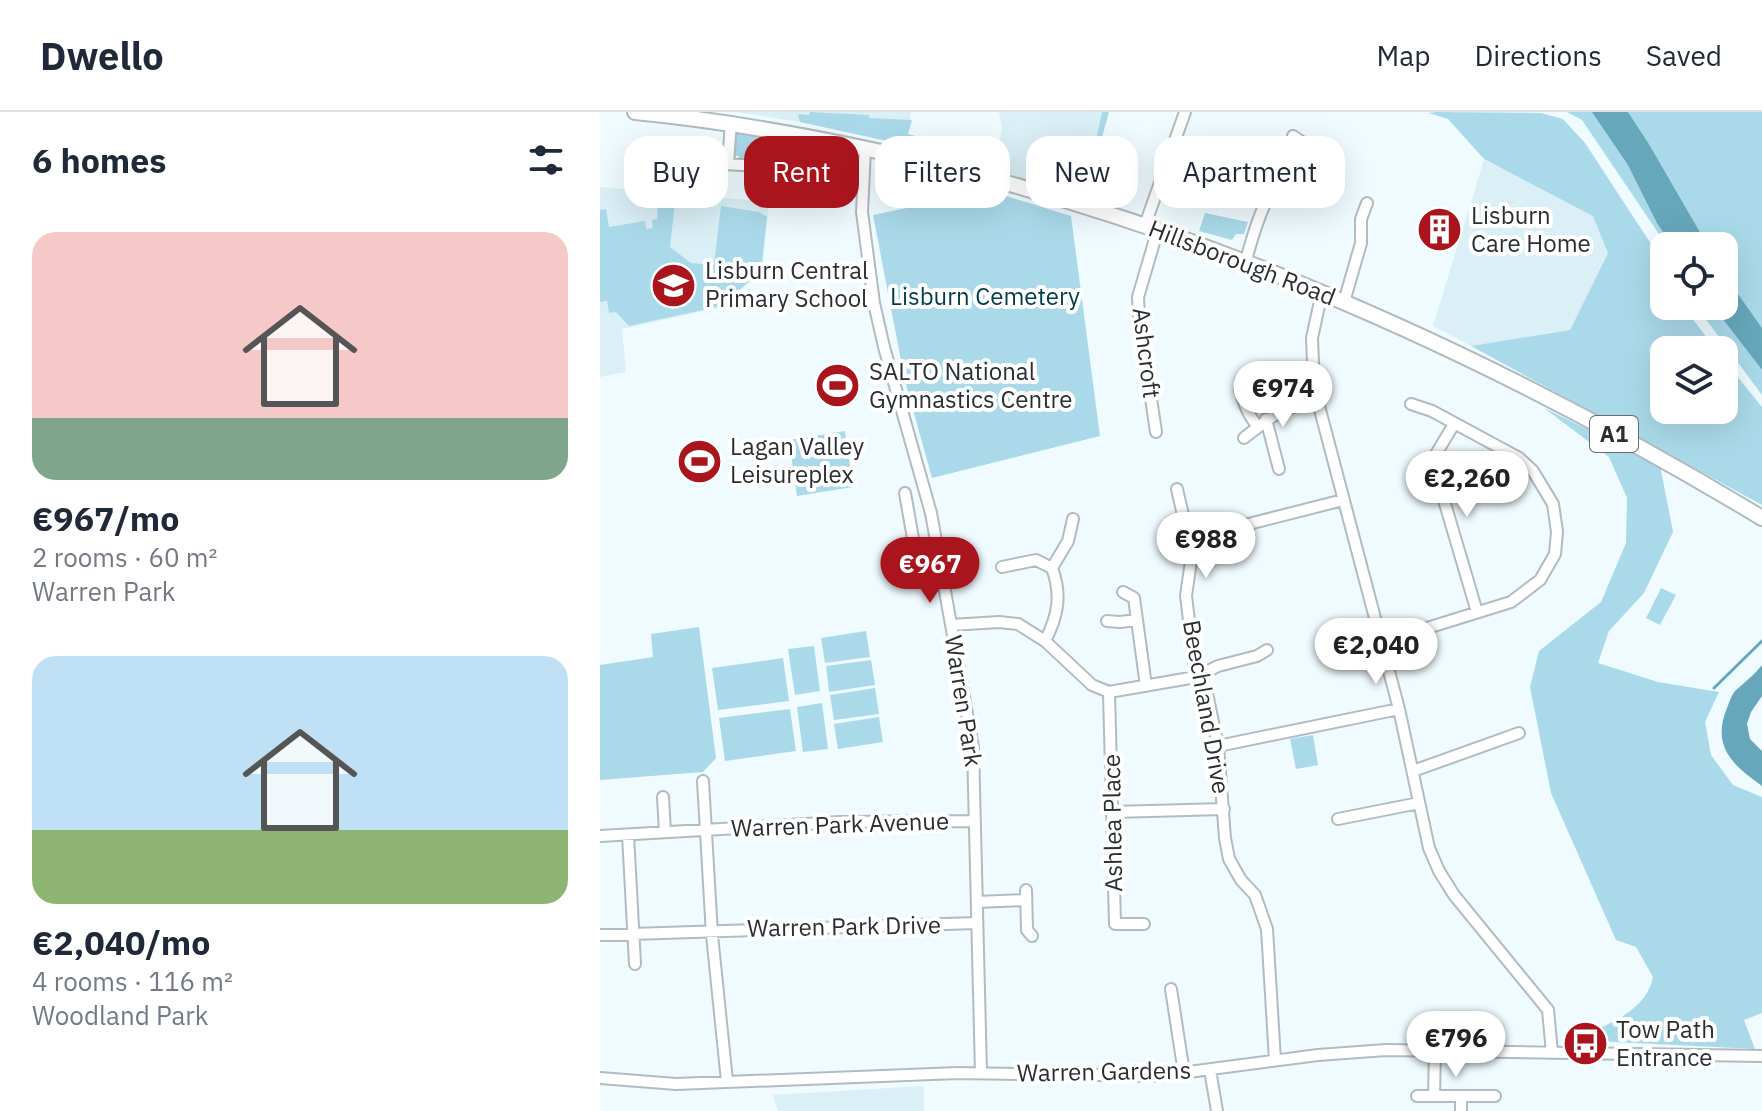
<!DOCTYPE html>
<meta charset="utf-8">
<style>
:root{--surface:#fff;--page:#f6f6f7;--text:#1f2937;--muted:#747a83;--line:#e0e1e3;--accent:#aa151d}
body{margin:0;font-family:"IBM Plex Sans",sans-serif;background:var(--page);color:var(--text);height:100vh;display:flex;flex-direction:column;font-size:30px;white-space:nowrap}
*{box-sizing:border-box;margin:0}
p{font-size:26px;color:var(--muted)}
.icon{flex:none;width:44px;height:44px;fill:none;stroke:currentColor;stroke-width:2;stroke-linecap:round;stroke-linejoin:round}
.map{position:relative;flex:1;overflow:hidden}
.panel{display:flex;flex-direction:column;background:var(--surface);width:600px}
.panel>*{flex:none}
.top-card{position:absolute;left:24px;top:24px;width:760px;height:72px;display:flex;gap:16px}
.buttons{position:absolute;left:1050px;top:120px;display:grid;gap:16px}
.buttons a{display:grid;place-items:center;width:88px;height:88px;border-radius:16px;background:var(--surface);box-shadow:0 8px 32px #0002;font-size:40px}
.price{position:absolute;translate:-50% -68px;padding:0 18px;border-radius:28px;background:#fff;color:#222;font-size:26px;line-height:52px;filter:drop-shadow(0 2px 4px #0008)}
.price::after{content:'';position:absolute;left:50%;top:48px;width:24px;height:18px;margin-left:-12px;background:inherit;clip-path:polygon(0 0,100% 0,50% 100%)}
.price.current{background:var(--accent);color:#fff}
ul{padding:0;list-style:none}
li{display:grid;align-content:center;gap:16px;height:424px;padding:0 32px}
li span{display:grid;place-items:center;height:248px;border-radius:24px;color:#555}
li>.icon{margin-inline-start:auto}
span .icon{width:144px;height:144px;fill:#fffc;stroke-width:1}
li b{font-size:34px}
h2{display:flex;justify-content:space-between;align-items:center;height:96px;padding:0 32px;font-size:34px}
.tag{padding:0 28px;border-radius:24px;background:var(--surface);box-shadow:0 8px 32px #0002;font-size:28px;line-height:72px}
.tag.current{background:var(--accent);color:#fff}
header{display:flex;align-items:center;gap:48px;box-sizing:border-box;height:112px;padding:0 40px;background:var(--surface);border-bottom:2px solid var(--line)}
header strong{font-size:38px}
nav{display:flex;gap:44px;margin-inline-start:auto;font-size:28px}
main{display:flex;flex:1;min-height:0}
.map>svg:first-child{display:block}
</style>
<header>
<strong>Dwello</strong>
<nav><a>Map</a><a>Directions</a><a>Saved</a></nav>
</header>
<main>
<section class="panel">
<h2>6 homes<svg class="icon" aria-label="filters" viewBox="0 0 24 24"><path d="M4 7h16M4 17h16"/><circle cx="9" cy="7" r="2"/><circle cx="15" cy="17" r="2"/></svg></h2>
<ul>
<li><span style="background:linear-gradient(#f6c9c9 75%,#7fa58c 0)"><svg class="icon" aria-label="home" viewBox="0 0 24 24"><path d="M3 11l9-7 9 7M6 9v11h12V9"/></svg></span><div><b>€967/mo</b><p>2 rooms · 60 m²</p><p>Warren Park</p></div></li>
<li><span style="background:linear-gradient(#bfe0f5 70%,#8fb573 0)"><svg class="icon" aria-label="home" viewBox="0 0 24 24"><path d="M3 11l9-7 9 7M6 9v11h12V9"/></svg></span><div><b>€2,040/mo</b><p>4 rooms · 116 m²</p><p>Woodland Park</p></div></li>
</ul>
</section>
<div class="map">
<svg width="1162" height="999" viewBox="0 0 1162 999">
<rect width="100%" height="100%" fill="#effbff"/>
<path fill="#daeff6" d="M137 0H311L306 33 200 10Z
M399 0H502L483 85 394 60 402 18Z
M884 48 994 102 1008 141 970 218 871 234 833 214Z
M0 75 169 90 162 159 122 195 22 217 26 260 0 265Z
M324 974V999H178L173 983Z"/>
<path fill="#aadaea" d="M210 0 269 3V6L312 8 308 22 328 27 326 35 306 33 200 10 198 2 209 3Z
M502 0H509L486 83H484Z
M836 0 941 1 963 7 985 31 1057 141 1062 139 1064 145V194H1083L1116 238H1064V298H1124V248L1162 295V393L871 234 970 218 1008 141 993 104 884 47 848 7 828 1Z
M967 0H993L1034 58 1072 134H1067L982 8Z
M1028 0H1162V216L1124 162V134H1108L1049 32Z
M133 21 178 29 177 44 152 43 150 50H139V44L132 43Z
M183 29 233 39V47L222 46 221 49H209L208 46 180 48Z
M351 67 471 104 500 324 332 366 305 269 273 103 335 90 332 71Z
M62 90H75L70 135 91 151 114 153 121 94 159 100 167 105 161 159 121 194 29 214 16 200 9 201 7 189 0 190V98L6 97 9 115 45 109 46 117 53 116 52 108 57 107 58 93Z
M605 101 648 110 644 122H636L632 128 599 119Z
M1096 194H1114L1162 258V283Z
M944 296 1060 353 1073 420 1044 481 1009 519 998 551 1058 570 1119 580 1105 610 1111 643 1133 673 1162 685V901L1144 908 1155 937 975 928C1004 913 1046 901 1053 865L1036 835 1016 828 951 681 930 575 939 539 1001 490 1026 431 1027 386 1009 345Z
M245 319 253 375 197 384 189 328Z
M1061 476 1076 483 1060 513 1046 506Z
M99 515 116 646 103 660 0 668V553L53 545 51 522Z
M266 519 270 545 225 551 221 526Z
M214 534 220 579 195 583 188 537Z
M183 546 189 589 118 598 112 556Z
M271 548 275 573 229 580 226 554Z
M275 576 279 602 234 608 230 583Z
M222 591 228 637 203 640 197 595Z
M190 597 196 639 125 649 119 606Z
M279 605 283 630 238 637 234 612Z
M713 623 718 653 696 657 690 627Z"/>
<path fill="#67a7bb" d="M992 0H1028L1049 32 1108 134H1072L1057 111 1028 53Z
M1124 162 1162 216V258L1113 194H1124Z
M1162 553V584L1151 600 1147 612 1150 627 1162 639V674C1133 653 1111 635 1127 596 1129 591 1131 584 1135 579 1145 570 1153 564 1162 553Z"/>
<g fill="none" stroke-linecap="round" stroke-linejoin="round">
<path stroke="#67a7bb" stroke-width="3" d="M1114 576 1162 529"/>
<defs>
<path id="minor" d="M693 24 718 41
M265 37 262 100 274 191 284 235 331 401 373 635 381 961
M88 50 229 58 250 51 263 53
M128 52 131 10
M545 113 585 0
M646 148C660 97 670 72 705 32
M722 180 712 226 714 275 799 597 829 736 839 759 854 783 948 898 952 941
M744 190 761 131V107L767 91
M641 269C640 287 647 301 658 315
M640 278 653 277
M666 307 679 357
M854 312 836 342V361L877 500
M556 320 539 206 538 185 558 117
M644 326C670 306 682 293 717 290
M577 377 592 442 586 484 596 565 608 586 618 634 625 726 629 747 641 768 655 783 667 817 675 948
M305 381 314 432
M633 416 743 388
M402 455 436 448 452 456C462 483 458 504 445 529
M452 456 468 429 473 407
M523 480 534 486 546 574
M507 509 520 510 537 508
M351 513 399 510 418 512 445 529 492 573 509 580 596 565 618 554 657 544 667 538
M782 530 911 490 940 468 955 442 957 420 953 392 933 359 919 346 832 299 811 292
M509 580 515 812H544
M618 634 799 597
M813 659 919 621
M103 669 112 823 127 969
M63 685 65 720
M513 700 624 697
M738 707 819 691
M28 723 35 852
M0 724 240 710 375 709
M426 778 427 818 432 824
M377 790 426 788
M0 823 377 811
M571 877 584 961
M610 958 617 999
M0 966 76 972 358 961 558 964 718 943 786 938 1162 944
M817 984H895
M834 984 835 939
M861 984V999"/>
<path id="highway" d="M35 0C120 8 203 23 286 41 598 110 890 242 1162 406"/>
</defs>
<use href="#minor" stroke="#b1bcc0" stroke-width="14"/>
<use href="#highway" stroke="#b1bcc0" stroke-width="18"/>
<use href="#minor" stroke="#fff" stroke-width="10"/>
<use href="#highway" stroke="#fff" stroke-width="14"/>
</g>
<defs>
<symbol id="building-disc" viewBox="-11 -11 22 22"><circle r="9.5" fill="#aa151d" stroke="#fff"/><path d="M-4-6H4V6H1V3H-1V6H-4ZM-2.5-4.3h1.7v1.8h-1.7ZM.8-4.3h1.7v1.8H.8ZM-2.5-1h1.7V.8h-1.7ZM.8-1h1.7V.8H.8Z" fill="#fff"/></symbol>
<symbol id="school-disc" viewBox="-11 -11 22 22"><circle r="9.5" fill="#aa151d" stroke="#fff"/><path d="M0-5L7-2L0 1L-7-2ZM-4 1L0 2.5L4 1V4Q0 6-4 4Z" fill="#fff"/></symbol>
<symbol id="stadium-disc" viewBox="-11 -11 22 22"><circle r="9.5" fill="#aa151d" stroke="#fff"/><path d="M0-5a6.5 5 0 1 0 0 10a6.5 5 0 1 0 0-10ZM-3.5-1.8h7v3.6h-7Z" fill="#fff"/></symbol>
<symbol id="bus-disc" viewBox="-11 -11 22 22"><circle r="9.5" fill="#aa151d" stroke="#fff"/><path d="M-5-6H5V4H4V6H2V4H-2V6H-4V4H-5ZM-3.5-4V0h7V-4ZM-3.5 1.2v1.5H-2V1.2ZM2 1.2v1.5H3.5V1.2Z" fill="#fff"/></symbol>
</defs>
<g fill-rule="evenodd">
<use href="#building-disc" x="814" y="92" width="51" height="51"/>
<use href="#school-disc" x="48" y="148" width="51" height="51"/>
<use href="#stadium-disc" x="212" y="248" width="51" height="51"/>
<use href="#stadium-disc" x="74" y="324" width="51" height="51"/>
<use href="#bus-disc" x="960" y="906" width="51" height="51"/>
</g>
<g text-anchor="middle" stroke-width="8" stroke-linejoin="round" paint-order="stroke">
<rect fill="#fff" stroke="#6b6d6f" stroke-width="2" x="990" y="304" width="48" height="36" rx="6"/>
<g font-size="22" font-weight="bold" fill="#2b2f31">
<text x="1014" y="330">A1</text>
</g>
<g font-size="24" fill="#2b2f31" stroke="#fff" text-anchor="start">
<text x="871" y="112">Lisburn<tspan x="871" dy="28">Care Home</tspan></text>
<text x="105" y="167">Lisburn Central<tspan x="105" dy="28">Primary School</tspan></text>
<text x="269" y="268">SALTO National<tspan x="269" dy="28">Gymnastics Centre</tspan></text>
<text x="130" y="343">Lagan Valley<tspan x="130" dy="28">Leisureplex</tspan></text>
<text x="1016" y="926">Tow Path<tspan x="1016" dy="28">Entrance</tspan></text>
</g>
<g font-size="24" fill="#2b2f31" stroke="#fff">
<text transform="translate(642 151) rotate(21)" y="8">Hillsborough Road</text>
<text transform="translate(546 241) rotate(83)" y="8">Ashcroft</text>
<text transform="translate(363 589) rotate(81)" y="8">Warren Park</text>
<text transform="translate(606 595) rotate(80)" y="8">Beechland Drive</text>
<text transform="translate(513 711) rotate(-91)" y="8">Ashlea Place</text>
<text transform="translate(240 713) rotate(-2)" y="8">Warren Park Avenue</text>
<text transform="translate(244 815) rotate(-1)" y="8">Warren Park Drive</text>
<text transform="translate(504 960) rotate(-1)" y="8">Warren Gardens</text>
</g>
<g font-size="24" fill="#003b4a" stroke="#fff">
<text x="385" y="193">Lisburn Cemetery</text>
</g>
</g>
</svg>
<div class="buttons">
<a><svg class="icon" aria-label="locate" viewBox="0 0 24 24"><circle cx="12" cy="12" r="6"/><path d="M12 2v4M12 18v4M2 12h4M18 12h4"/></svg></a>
<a><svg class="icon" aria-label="layers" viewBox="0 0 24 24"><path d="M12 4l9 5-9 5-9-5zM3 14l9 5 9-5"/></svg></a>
</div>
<b class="price" style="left:683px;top:317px">€974</b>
<b class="price" style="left:867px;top:407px">€2,260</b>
<b class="price" style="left:606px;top:468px">€988</b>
<b class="price current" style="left:330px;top:493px">€967</b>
<b class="price" style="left:776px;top:574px">€2,040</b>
<b class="price" style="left:856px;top:967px">€796</b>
<div class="top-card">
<a class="tag">Buy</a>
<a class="tag current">Rent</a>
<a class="tag">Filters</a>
<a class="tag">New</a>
<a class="tag">Apartment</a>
</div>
</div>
</main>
